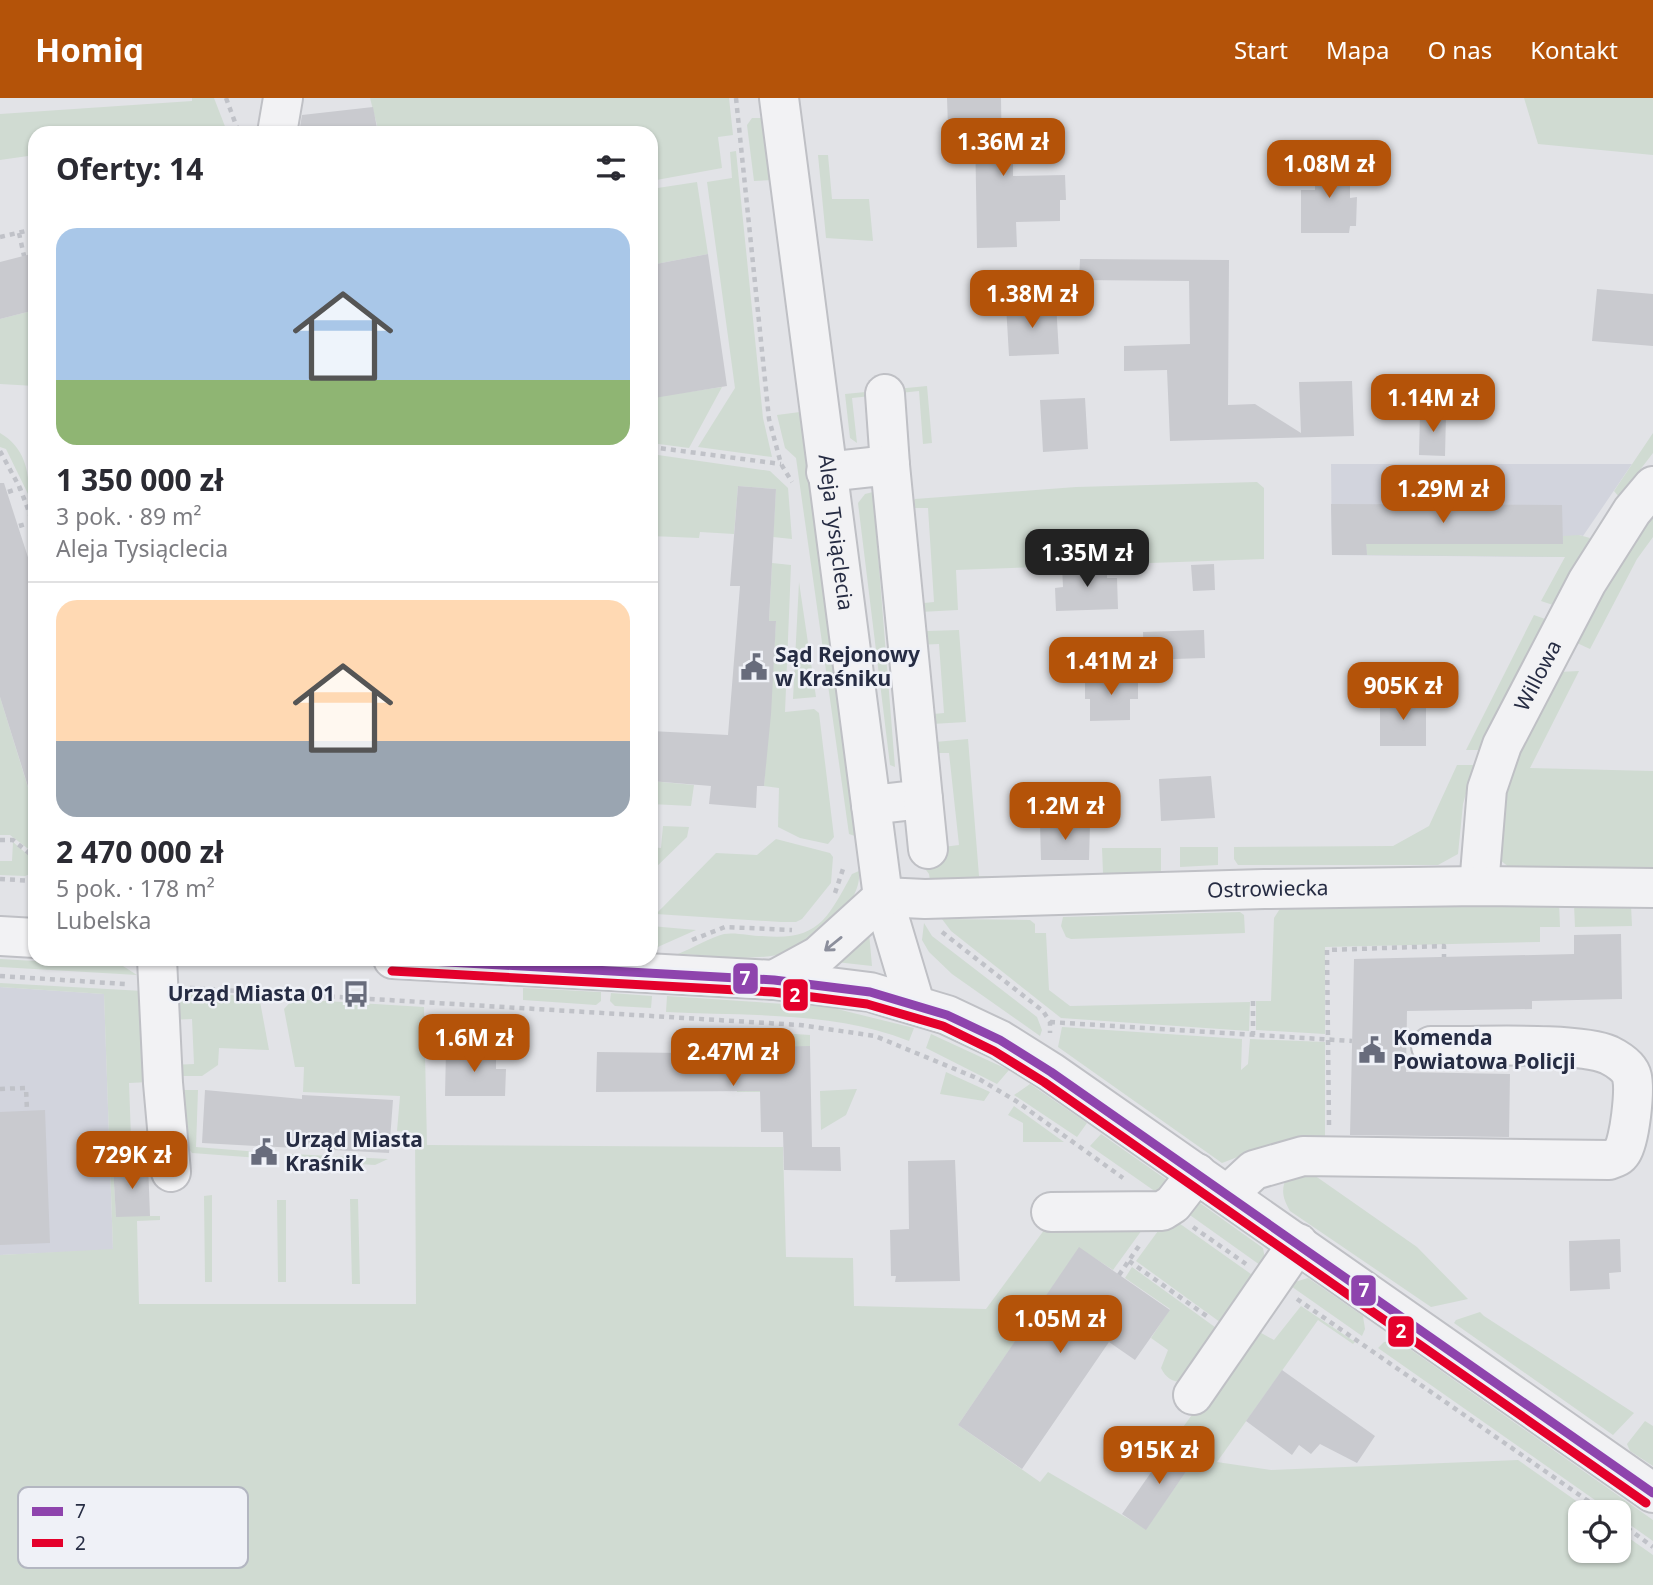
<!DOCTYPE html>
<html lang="pl">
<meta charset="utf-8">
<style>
:root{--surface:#fff;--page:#f7f7f7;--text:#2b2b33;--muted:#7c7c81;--line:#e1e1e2;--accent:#b45309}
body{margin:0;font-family:"Noto Sans",sans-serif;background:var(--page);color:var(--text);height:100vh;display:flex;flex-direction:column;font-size:26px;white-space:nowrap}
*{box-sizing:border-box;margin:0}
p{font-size:23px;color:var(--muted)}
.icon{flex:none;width:38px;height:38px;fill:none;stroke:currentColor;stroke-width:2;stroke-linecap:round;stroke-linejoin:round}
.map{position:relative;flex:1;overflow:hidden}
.side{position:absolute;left:28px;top:28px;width:630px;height:840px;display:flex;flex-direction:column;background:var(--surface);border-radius:21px;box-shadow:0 2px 5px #0004}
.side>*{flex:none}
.tools{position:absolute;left:1568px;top:1402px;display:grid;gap:14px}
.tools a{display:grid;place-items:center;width:63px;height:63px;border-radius:14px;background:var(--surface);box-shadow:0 2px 5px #0004;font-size:35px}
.price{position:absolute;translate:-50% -60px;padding:0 16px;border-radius:14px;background:var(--accent);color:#fff;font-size:23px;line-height:46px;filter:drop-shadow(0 2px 4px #0008)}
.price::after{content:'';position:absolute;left:50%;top:42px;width:21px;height:16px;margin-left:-10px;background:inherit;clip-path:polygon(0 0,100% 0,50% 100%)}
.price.selected{background:#222;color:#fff}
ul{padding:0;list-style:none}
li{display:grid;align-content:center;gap:14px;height:371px;padding:0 28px}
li+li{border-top:2px solid var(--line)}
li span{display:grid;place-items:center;height:217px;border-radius:21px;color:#555}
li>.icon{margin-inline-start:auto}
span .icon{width:126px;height:126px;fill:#fffc;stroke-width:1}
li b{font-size:30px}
h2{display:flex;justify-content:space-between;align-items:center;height:84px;padding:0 28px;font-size:30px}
header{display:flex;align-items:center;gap:42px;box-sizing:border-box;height:98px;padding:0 35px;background:var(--accent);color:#fff}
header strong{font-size:33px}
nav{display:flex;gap:38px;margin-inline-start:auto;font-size:24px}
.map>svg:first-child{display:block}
</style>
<header>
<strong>Homiq</strong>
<nav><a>Start</a><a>Mapa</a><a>O nas</a><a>Kontakt</a></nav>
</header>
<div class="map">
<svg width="1653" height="1487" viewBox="0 0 1653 1487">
<rect width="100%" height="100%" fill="#e2e3e7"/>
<path fill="#d2d4dd" d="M1331 366H1632L1583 438 1579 437 1566 459 1332 457Z
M0 889 104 896 113 1152 0 1157Z"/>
<path fill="#d0dbd2" d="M192 0H214L226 31 224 35H35V57L0 62V16L192 3Z
M370 0H729L733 37 718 39 722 70 651 83V35H379Z
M1524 0H1653V57L1538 46Z
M752 20H766L774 82 754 83 747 27Z
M736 53 763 320 772 359 698 349 735 290 707 84 732 80 730 54Z
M818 57H828L832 101H869L873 143 826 140Z
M697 84 708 156 651 167V91Z
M35 212V288L0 286V221Z
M651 279 654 299 722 289 689 350 651 345Z
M927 288 932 345 923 346 919 293 852 300 857 345 850 340 845 296Z
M800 314 803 317 858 739 849 736 796 360 785 350 777 317Z
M0 335C24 349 29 371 29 398L6 351 0 349Z
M1653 335V355L1619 399 1614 393Z
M651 356 770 373 788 390 792 441 773 439 776 391 738 388 734 436 700 434 699 440 651 438Z
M1257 384 1264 390V461L956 472 958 512 920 514 914 506 934 504 928 410H907L915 401 1076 389Z
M873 394 895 669 890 667 858 405 865 396Z
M1653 408V439L1637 461 1590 551 1577 545 1612 472Z
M1579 437 1590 440 1553 507 1541 503 1565 459 1367 457 1366 446H1562L1563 438Z
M772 465 791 467 785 614 814 611 819 615 834 739 828 746 800 740 778 729 779 690 764 688 776 524 769 523Z
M799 484 816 599 793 601Z
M1534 517 1545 521 1481 652H1466Z
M959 532 966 624 932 626 922 617 944 615 939 546 917 547 919 538 927 533Z
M1579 573 1530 670 1653 673V779L1510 770 1500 762 1503 683 1559 574Z
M0 599 35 712V756L10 737H0Z
M968 641 979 778H1018L1013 787 931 789 929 776 912 753 959 747 949 655H925L935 644Z
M1457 667H1474L1463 706 1458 756 1438 767H1238L1234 761V749L1393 748 1429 728Z
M651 683 694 687 691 708 651 706Z
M663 728 689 729 687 739 651 774V749L661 750Z
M776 741 830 755 833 759 831 785 802 821 796 824H781L656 816 716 755 757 757Z
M13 744 35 763V774L25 778 0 777V763H12Z
M1180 749H1218V767L1180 769Z
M1102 750H1161V775L1156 780 1041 782 1042 778 1103 775Z
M859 773C863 809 809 851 777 857 746 863 710 857 678 856 693 850 709 840 724 836 735 834 751 838 762 838 819 843 827 821 852 776Z
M1559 803 1560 829H1540V844L1325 849V936L1256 932V903H1271L1274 820 1281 809Z
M1574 806 1631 807 1632 828 1575 829Z
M1240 814 1244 817 1245 835 1071 841 1066 839 1061 828 1063 819Z
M942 821 1030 822 1035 826V835H1046L1049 892 1070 908 1250 904 1249 933 1061 920 951 833Z
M924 825 932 838 1037 919 1042 932 1040 938 952 876 929 854 922 842Z
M651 828 696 832 651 852Z
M869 834 872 868 836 864Z
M0 861 123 868 137 877 0 869Z
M0 885 143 893 150 984 129 985 132 1067 113 1068 116 1118H160V1122L137 1123 139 1206H416L415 1035 397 1033 400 998 303 994 304 969H295L284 911 293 901 424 909 427 1047 783 1049 786 1159 853 1160 854 1208 986 1211 1050 1124 1147 1125 1113 1172 1079 1150 958 1327 1040 1384 1048 1374 1146 1431 1196 1359 1173 1343 1254 1231 1274 1242 1301 1208 1355 1244 1353 1246 1318 1222 1217 1364 1271 1372 1518 1362 1592 1414H1580V1452H1619V1433L1653 1457V1487H0V1157L113 1151 104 896 0 889Z
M523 890 601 894V903L596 907 523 902Z
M171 895 259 898 269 952 219 950 218 967 202 978H172V967L194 966 192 921 169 922Z
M611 895 652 898 651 910 615 908 610 903Z
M667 898 829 909 914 930 909 943C833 913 746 918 666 914Z
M1062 929 1242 941 1241 972 1248 966 1250 941 1325 944V1043L1261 1050 1222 1065 1058 949Z
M735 932 810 937V948L760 994H737Z
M931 936 1009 972 997 986 926 950Z
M946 974 990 994 984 1003 940 996Z
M1030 986 1087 1025 1077 1039 1014 997Z
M857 991 846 1017 821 1032 820 993Z
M182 992H198L196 1049 273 1055V1061L192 1055 187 1048Z
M1014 1008 1064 1044H1023V1025L1008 1017Z
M1101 1036 1177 1089 1166 1101 1090 1048Z
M292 1056 388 1061 375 1067 292 1062Z
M1304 1070 1417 1149 1468 1201 1431 1209 1290 1113C1282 1099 1281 1092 1287 1077Z
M212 1097V1184H205L204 1098Z
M1190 1098 1263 1150 1267 1172 1180 1110Z
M350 1101H358L360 1186H352Z
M277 1102H286V1184H278Z
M1169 1118 1258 1181 1224 1227 1136 1163Z
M1132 1169 1219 1232 1183 1284C1172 1284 1166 1280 1161 1270L1168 1252 1151 1240 1170 1211 1125 1180Z
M1308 1180 1363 1218 1365 1231 1362 1238 1288 1186Z
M1480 1214 1484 1218 1634 1315 1613 1337 1454 1225 1456 1222Z
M1397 1242 1653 1422V1443L1619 1419V1414H1612L1378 1250 1384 1244Z
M1645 1323 1653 1328V1368L1630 1353 1627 1346Z"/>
<path fill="#c9cacf" d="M947 0H1001L1002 65 1013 64V78L1065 77 1066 102H1060V123L1016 124 1017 149 977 150 975 29H948Z
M373 9 378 35H299L302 17Z
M1315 63H1350V100L1357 99 1356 128H1350L1349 135H1301V92H1315Z
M35 155V212L0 221V164Z
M708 156 727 288 654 300 651 167Z
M1080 161 1229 162 1228 307 1255 306 1301 335 1299 284 1352 283 1354 338 1170 343 1167 272 1124 273V248L1190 246 1189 183 1079 182Z
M1597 191 1653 196V248L1592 243Z
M1056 205 1059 256 1009 258 1006 207Z
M1085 300 1088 351 1043 354 1040 302Z
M1420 315 1446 316 1445 358 1419 357Z
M0 385H4L35 481V694L30 695 0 599Z
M738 388 776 391 769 523H776L771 616 764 688H757L756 710 709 706 711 688 651 683V633L728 637 740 488H730Z
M1331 406 1562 407 1563 446H1366L1367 457H1332Z
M1107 466V480H1117L1118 511 1056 513 1055 490 1063 489 1062 468Z
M1214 466 1215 492 1193 493 1191 467Z
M1204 532 1205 560 1144 562 1143 534Z
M1085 578H1138V601H1130V622L1090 623V601H1085Z
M1380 600H1426V648H1380Z
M1211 678 1215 720 1161 723 1159 681Z
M1040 726H1090L1089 762H1041Z
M1621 836 1622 901 1532 903V911L1407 913 1406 974 1510 976 1509 1039 1350 1037 1354 861 1574 856V837Z
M685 947H729V950L810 948 812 1049H840L841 1073 784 1072 783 1034H761L760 993 596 994 597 954 685 955Z
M446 952 496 953V971H506L505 998H445Z
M205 992 302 1001V997L393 1002 389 1055 202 1045Z
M45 1012 50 1145 0 1147V1014Z
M955 1062 960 1183 895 1184 896 1178H891L890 1132 909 1131 908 1063Z
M148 1066 150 1118 116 1119 113 1068Z
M1620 1141 1621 1174 1609 1175 1610 1191 1570 1193 1569 1143Z
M1079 1149 1170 1212 1135 1262 1109 1244 1022 1371 958 1327Z
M1282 1272 1375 1338 1357 1365 1320 1346 1311 1356 1299 1347 1292 1357 1246 1323Z
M1173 1343 1196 1359 1146 1432 1122 1416Z"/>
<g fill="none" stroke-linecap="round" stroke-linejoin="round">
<defs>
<g id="minor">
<path id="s1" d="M779 0 883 799 915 906"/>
<path d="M277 35 283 0"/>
<path d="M885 296 890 367"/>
<path d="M826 374 890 367 923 701 871 707"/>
<path d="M923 701 928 751"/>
<path id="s2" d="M1479 788 1487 691 1502 647 1587 484 1632 413 1653 388"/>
<path id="s3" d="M883 799 925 801 1264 791 1479 788 1653 790"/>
<path d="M0 838 35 840"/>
<path d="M157 861 163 985 171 1074"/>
<path d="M393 861 774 882 870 894 947 917 1000 942 1051 974 1653 1395"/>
<path d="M774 882 818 858 883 799"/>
<path d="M1228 1096 1254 1072 1303 1058 1609 1062C1615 1060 1619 1059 1622 1054 1630 1042 1635 993 1632 979 1630 969 1617 961 1609 957 1578 943 1470 949 1431 948"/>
<path d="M1051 1114 1162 1113 1173 1106 1197 1075"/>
<path d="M1193 1297 1298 1145"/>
</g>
</defs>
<use href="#minor" stroke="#bfc0c5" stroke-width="42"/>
<path stroke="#c0c2c8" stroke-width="4.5" stroke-dasharray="5 5" stroke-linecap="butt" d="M226 0 239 35
M736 0 769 321 781 366 792 384
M19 135 24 158
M0 139 35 131
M651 349 781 366
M0 353 20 390 35 430
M8 394 20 390
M19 428 33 424
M0 742H13L35 760
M0 781 35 783
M835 795 843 771
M942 834 1043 913 1050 924V935
M692 842 725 829 792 832
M0 878 125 886
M190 890 800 927 875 938 979 981 1016 1003 1123 1080
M1253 903V937
M1050 924 1352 943
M0 991 26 990 27 1013
M1329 1027 1327 852 1444 848V859
M1193 1129 1246 1166
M1129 1163 1208 1219
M1119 1177 1141 1145
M1297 1201 1604 1414
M1619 1424 1653 1449"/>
<use href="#minor" stroke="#f2f2f4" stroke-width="38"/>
<defs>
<path id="bus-1" d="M393 861 774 882 870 894 947 917 1000 942 1051 974 1653 1395"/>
<path id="bus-2" d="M392 873 773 894 867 906 943 928 994 953 1044 984 1646 1405"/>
</defs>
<use href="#bus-1" stroke="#eff1f7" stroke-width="14"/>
<use href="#bus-2" stroke="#eff1f7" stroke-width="14"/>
<use href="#bus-1" stroke="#8e44ad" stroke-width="9"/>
<use href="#bus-2" stroke="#e4002b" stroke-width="9"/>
</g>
<defs><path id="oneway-shaft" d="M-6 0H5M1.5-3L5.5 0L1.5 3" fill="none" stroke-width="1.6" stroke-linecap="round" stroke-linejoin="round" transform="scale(1.75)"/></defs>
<use stroke="#8c8f9c" href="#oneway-shaft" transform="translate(833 846) rotate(141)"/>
<defs>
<symbol id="civic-bare" viewBox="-9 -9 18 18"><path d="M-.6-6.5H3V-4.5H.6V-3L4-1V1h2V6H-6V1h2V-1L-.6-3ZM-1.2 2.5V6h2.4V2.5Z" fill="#686c7c" stroke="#eff1f7" stroke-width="2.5" paint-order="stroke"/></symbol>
<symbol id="bus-bare" viewBox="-9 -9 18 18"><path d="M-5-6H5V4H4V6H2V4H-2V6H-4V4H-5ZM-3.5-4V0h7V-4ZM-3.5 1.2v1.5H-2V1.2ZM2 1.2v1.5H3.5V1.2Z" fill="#686c7c" stroke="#eff1f7" stroke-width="2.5" paint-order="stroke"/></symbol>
</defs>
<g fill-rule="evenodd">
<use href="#civic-bare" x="735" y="550" width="38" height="38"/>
<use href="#bus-bare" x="337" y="877" width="38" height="38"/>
<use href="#civic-bare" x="1353" y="933" width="38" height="38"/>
<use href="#civic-bare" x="245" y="1035" width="38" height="38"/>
</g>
<g text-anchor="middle" stroke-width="5" stroke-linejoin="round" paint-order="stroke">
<g font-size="21" fill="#262c43" stroke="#eff1f7">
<text dy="7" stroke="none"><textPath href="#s1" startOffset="438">Aleja Tysiąclecia</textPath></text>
<text dy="7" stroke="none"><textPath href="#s2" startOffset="222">Willowa</textPath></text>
<text dy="7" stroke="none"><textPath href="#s3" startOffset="385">Ostrowiecka</textPath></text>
</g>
<g font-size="21" font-weight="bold" fill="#262c43" stroke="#eff1f7" text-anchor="start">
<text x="775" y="564">Sąd Rejonowy<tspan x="775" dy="24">w Kraśniku</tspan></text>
<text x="335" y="903" text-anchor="end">Urząd Miasta 01</text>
<text x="1393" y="947">Komenda<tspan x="1393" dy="24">Powiatowa Policji</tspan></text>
<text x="285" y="1049">Urząd Miasta<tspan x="285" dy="24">Kraśnik</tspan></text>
</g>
</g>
<rect x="18" y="1389" width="230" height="81" rx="10" fill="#eff1f7" stroke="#b3b6c1" stroke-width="2"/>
<rect x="32" y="1409" width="31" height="9" fill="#8e44ad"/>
<rect x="32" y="1441" width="31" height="8" fill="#e4002b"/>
<g font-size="19" fill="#262c43">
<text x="75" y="1420">7</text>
<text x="75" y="1452">2</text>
</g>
<g stroke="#eff1f7" stroke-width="2.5">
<rect x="732" y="864" width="27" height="33" rx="7" fill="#8e44ad"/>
<rect x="782" y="880" width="27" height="34" rx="7" fill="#e4002b"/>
<rect x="1350" y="1176" width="27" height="33" rx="7" fill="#8e44ad"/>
<rect x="1387" y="1217" width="28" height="33" rx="7" fill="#e4002b"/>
</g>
<g font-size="19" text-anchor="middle" font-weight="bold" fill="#fff">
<text x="745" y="887">7</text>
<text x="795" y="904">2</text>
<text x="1364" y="1199">7</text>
<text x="1401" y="1240">2</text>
</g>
</svg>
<div class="tools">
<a><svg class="icon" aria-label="locate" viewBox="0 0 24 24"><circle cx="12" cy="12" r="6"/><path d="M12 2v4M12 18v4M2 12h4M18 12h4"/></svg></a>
</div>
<b class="price" style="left:1003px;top:80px">1.36M zł</b>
<b class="price" style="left:1329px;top:102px">1.08M zł</b>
<b class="price" style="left:1032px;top:232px">1.38M zł</b>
<b class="price" style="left:1433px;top:336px">1.14M zł</b>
<b class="price" style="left:1443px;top:427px">1.29M zł</b>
<b class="price selected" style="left:1087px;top:491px">1.35M zł</b>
<b class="price" style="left:1111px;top:599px">1.41M zł</b>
<b class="price" style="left:1403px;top:624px">905K zł</b>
<b class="price" style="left:1065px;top:744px">1.2M zł</b>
<b class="price" style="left:474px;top:976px">1.6M zł</b>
<b class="price" style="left:733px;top:990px">2.47M zł</b>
<b class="price" style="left:132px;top:1093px">729K zł</b>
<b class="price" style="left:1060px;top:1257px">1.05M zł</b>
<b class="price" style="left:1159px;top:1388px">915K zł</b>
<section class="side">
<h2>Oferty: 14<svg class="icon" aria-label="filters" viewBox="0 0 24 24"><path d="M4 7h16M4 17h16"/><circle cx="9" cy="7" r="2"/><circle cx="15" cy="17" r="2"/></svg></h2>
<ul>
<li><span style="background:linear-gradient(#a9c7e8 70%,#8fb573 0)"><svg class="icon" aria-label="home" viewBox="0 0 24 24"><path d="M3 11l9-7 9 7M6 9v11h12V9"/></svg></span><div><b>1 350 000 zł</b><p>3 pok. · 89 m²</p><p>Aleja Tysiąclecia</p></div></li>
<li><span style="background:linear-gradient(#ffd9b3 65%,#9aa5b1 0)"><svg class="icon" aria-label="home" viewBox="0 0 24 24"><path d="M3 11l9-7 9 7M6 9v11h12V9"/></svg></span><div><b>2 470 000 zł</b><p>5 pok. · 178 m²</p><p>Lubelska</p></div></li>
</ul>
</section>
</div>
